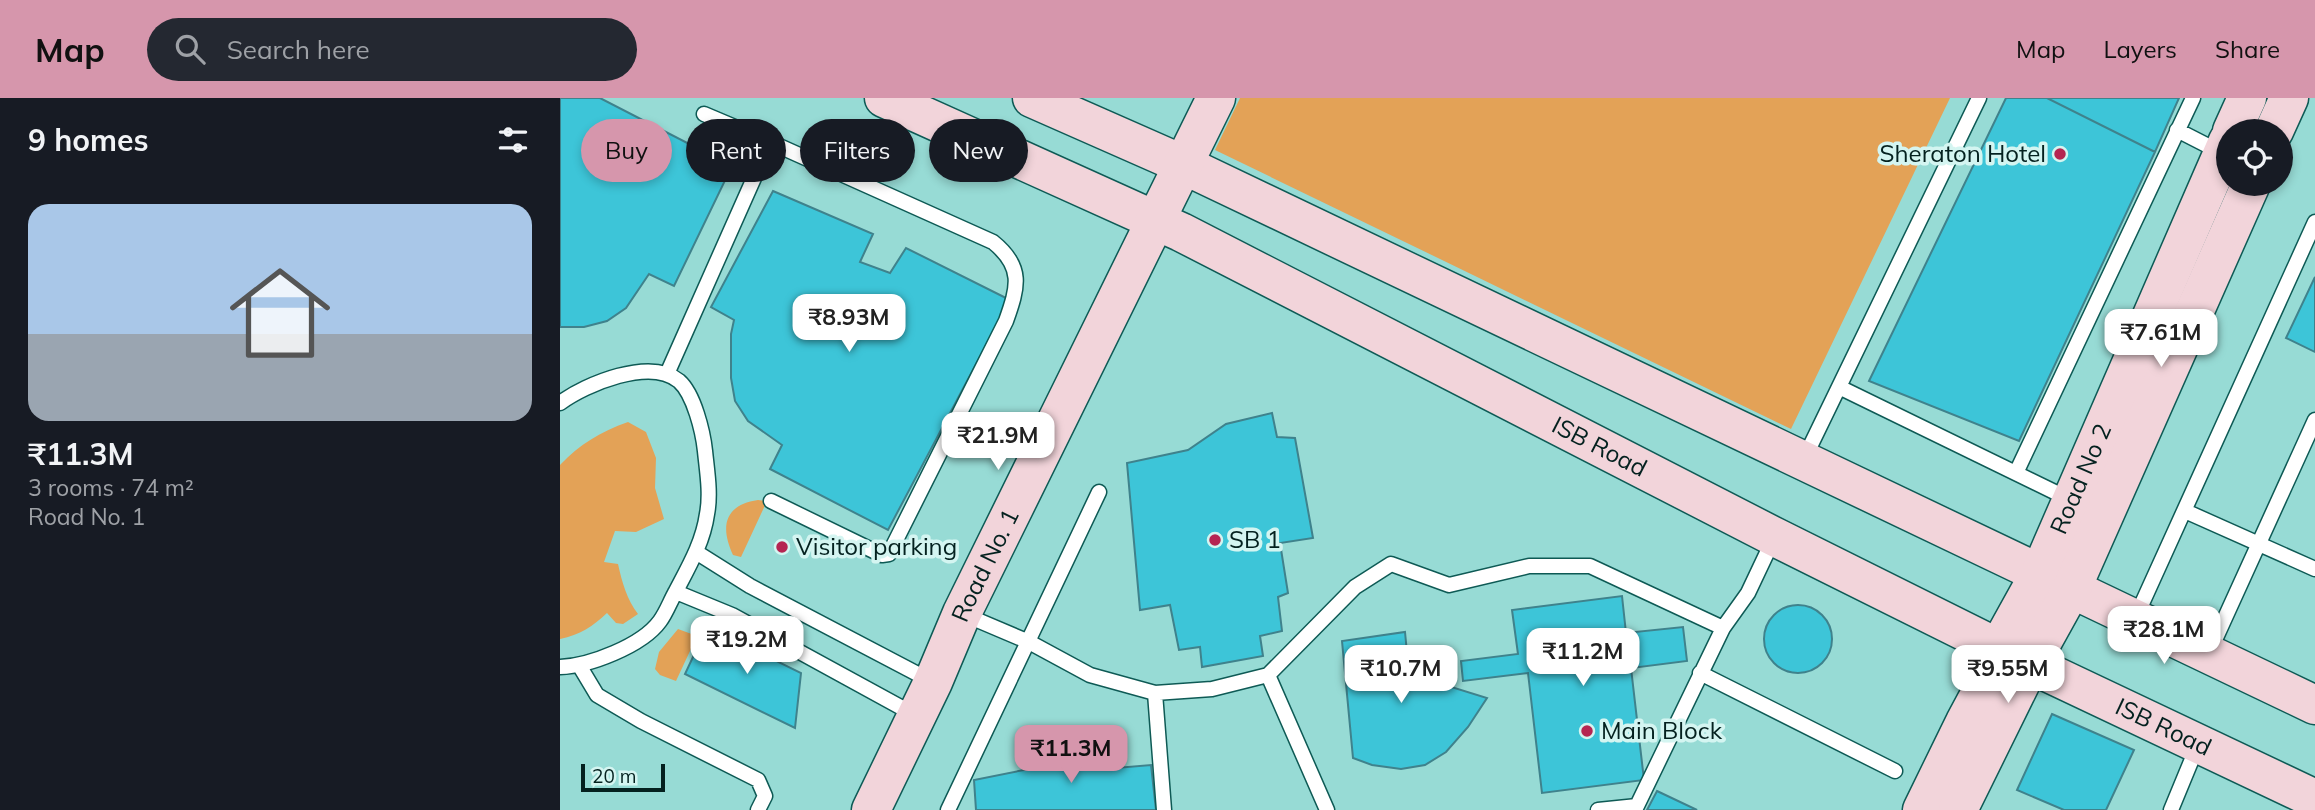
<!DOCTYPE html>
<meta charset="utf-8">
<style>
:root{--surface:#171b24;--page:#242831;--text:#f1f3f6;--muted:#9ea1a6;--accent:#d696ac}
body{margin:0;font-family:Mulish,sans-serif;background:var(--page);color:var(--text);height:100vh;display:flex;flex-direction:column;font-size:26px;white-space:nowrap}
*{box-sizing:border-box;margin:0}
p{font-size:23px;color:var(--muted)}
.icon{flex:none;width:38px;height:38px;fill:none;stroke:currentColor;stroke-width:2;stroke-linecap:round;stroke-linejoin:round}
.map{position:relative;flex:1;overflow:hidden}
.side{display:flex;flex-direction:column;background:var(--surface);width:560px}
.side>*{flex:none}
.guide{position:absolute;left:21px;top:21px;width:665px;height:63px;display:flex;gap:14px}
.tools{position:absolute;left:1656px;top:21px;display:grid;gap:14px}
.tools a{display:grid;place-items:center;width:77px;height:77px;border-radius:50%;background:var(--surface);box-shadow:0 4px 10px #0003;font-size:35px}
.scale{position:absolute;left:21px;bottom:18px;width:84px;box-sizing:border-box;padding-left:7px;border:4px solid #04211f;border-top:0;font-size:19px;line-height:24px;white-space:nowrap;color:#04211f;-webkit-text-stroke:5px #d4f5f1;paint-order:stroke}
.price{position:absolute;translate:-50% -60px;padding:0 16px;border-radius:14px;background:#fff;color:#222;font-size:23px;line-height:46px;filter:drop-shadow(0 2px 4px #0008)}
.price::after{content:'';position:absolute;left:50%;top:42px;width:21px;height:16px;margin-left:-10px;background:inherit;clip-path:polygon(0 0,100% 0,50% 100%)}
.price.current{background:var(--accent);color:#111}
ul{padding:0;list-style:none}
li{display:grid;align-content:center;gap:14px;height:371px;padding:0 28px}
li span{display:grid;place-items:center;height:217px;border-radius:21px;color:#555}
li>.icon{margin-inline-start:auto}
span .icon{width:126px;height:126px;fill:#fffc;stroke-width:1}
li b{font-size:30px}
h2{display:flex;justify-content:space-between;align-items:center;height:84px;padding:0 28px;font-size:30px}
.tag{padding:0 24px;border-radius:32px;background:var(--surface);box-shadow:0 4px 10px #0003;font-size:24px;line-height:63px}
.tag.current{background:var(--accent);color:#111}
header{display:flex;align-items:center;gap:42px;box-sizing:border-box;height:98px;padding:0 35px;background:var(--accent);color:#111}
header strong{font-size:33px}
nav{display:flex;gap:38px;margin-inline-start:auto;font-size:24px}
.search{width:490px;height:63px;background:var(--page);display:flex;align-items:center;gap:18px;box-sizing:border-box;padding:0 24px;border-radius:38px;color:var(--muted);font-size:26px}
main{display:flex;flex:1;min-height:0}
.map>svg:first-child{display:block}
</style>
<header>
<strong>Map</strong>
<div class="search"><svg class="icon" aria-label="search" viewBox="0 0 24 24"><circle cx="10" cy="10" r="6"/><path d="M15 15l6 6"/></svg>Search here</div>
<nav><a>Map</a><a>Layers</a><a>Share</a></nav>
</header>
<main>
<section class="side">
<h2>9 homes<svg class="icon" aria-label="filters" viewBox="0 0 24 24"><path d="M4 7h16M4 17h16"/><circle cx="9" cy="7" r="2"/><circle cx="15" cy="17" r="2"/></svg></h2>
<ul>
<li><span style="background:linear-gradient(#a9c7e8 60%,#9aa5b1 0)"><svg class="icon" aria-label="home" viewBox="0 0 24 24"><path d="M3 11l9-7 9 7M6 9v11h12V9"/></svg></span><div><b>₹11.3M</b><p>3 rooms · 74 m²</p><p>Road No. 1</p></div></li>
</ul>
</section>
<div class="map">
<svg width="1755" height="712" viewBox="0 0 1755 712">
<rect width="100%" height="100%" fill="#97dbd5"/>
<path fill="#e3a257" d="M680 0H1390L1231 331 655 52Z
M68 324 86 334 96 360 95 390 104 421 76 434 55 433 44 464 58 466C62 484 67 502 78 516L63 526 56 525 47 515C33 528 20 537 0 541V367C20 346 40 334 68 324Z
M198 402 207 403 181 459 173 457C160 429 164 407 198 402Z
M118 531 137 538 116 583 100 577 95 571 99 554Z"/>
<path fill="#3dc5d8" stroke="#3f828c" stroke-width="2" d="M0 0H40L172 68 114 188 89 176 66 210 47 223 24 229H0Z
M1446 0H1487L1595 54 1459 343 1309 283Z
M1487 0H1619L1595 54Z
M213 93 313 136 300 164 330 175 346 150 450 202 328 432 210 371 222 347 188 323 175 303 171 280V236L174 222 151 209Z
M1755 179V254L1726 240Z
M712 315 717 339 735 340 753 440 720 445 728 495 718 499 722 533 700 538 703 558 642 569 640 549 619 552 610 507 580 512 567 365 628 352 666 326Z
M1062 498 1066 535 1123 529 1127 563 1071 570 1084 682 982 695 968 575 903 583 901 563 958 556 952 512Z
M1204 541a34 34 0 1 1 68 0a34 34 0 1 1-68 0Z
M147 529 241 575 235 630 125 576Z
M845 534 848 565 873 567 881 571 888 588 927 600 908 629 886 654 865 667 841 671 812 667 793 660 782 543Z
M1492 616 1574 652 1546 712H1504L1457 692Z
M550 645 556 670 591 667 596 712H416L414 682 474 670 515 650Z
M1097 693 1137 712H1087Z"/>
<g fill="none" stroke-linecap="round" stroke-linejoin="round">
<defs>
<path id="lane" d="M1617 32 1660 54
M210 44 433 144C464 169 458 189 446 223L329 456 322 457 211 403
M107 276 210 44 144 16
M1279 289 1511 402
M0 305C26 286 90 259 119 283 134 296 143 334 145 353 147 373 151 396 147 416 143 445 128 470 115 495 110 504 106 515 100 523 82 548 29 568 0 569
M1244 361 1419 0
M1456 375 1633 0
M1625 413 1755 471
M136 454 190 488 371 583
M116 494 172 517 355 617
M403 516 469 544 530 577 595 595 652 591 708 577 767 712
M1575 521 1755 124
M1649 555 1755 322
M19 567 37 597 81 623 198 682 205 698 198 712
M1140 575 1335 673
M708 577 795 489 831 466 889 487 969 468H1030L1163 530
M595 595 604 712
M388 712 539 394
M1038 712 1077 708
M1075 712 1163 530 1188 495 1214 440
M1611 712 1637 649"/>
<g id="secondary">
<path id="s1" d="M324 0 621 134 1215 439 1470 566 1755 701"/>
<path d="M472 0 624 67 1755 607"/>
<path d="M1672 33 1687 0"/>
<path d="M1714 33 1729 0"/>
<path id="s2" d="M311 712 373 584 402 515 656 0"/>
<path id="s3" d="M1362 712 1405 624 1435 568 1439 549 1480 475 1668 43"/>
<path d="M1398 712 1470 566 1511 492 1691 86"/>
</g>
</defs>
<use href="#lane" stroke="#0e5a55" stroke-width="17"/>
<use href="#secondary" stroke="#0e5a55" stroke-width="41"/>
<use href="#lane" stroke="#fff" stroke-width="14"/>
<use href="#secondary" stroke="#f2d4da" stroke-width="38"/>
</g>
<g fill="#b52552" stroke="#d4f5f1" stroke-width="2.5">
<circle cx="1500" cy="56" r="7"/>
<circle cx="655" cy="442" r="7"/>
<circle cx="222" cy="449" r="7"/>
<circle cx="1027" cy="633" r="7"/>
</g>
<g text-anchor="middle" stroke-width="7" stroke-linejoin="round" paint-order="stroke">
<g font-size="24" fill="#04211f" stroke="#d4f5f1" text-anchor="start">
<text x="1486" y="64" text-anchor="end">Sheraton Hotel</text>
<text x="669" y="450">SB 1</text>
<text x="236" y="457">Visitor parking</text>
<text x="1041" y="641">Main Block</text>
</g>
<g font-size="24" fill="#04211f" stroke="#d4f5f1">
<text dy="8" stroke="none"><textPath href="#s1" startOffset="796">ISB Road</textPath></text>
<text dy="8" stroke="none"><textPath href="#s3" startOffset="368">Road No 2</textPath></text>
<text dy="8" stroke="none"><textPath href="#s2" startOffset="270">Road No. 1</textPath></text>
<text dy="8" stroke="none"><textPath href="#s1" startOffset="1426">ISB Road</textPath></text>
</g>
</g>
</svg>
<div class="tools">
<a><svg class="icon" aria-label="locate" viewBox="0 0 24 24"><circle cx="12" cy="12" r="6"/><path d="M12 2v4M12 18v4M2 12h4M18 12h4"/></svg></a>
</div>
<div class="scale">20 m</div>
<b class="price" style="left:289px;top:256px">₹8.93M</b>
<b class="price" style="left:1601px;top:271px">₹7.61M</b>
<b class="price" style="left:438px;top:374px">₹21.9M</b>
<b class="price" style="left:1604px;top:568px">₹28.1M</b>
<b class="price" style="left:187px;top:578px">₹19.2M</b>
<b class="price" style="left:1023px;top:590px">₹11.2M</b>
<b class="price" style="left:841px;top:607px">₹10.7M</b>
<b class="price" style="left:1448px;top:607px">₹9.55M</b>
<b class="price current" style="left:511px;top:687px">₹11.3M</b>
<div class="guide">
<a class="tag current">Buy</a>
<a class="tag">Rent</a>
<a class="tag">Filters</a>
<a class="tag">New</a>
</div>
</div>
</main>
